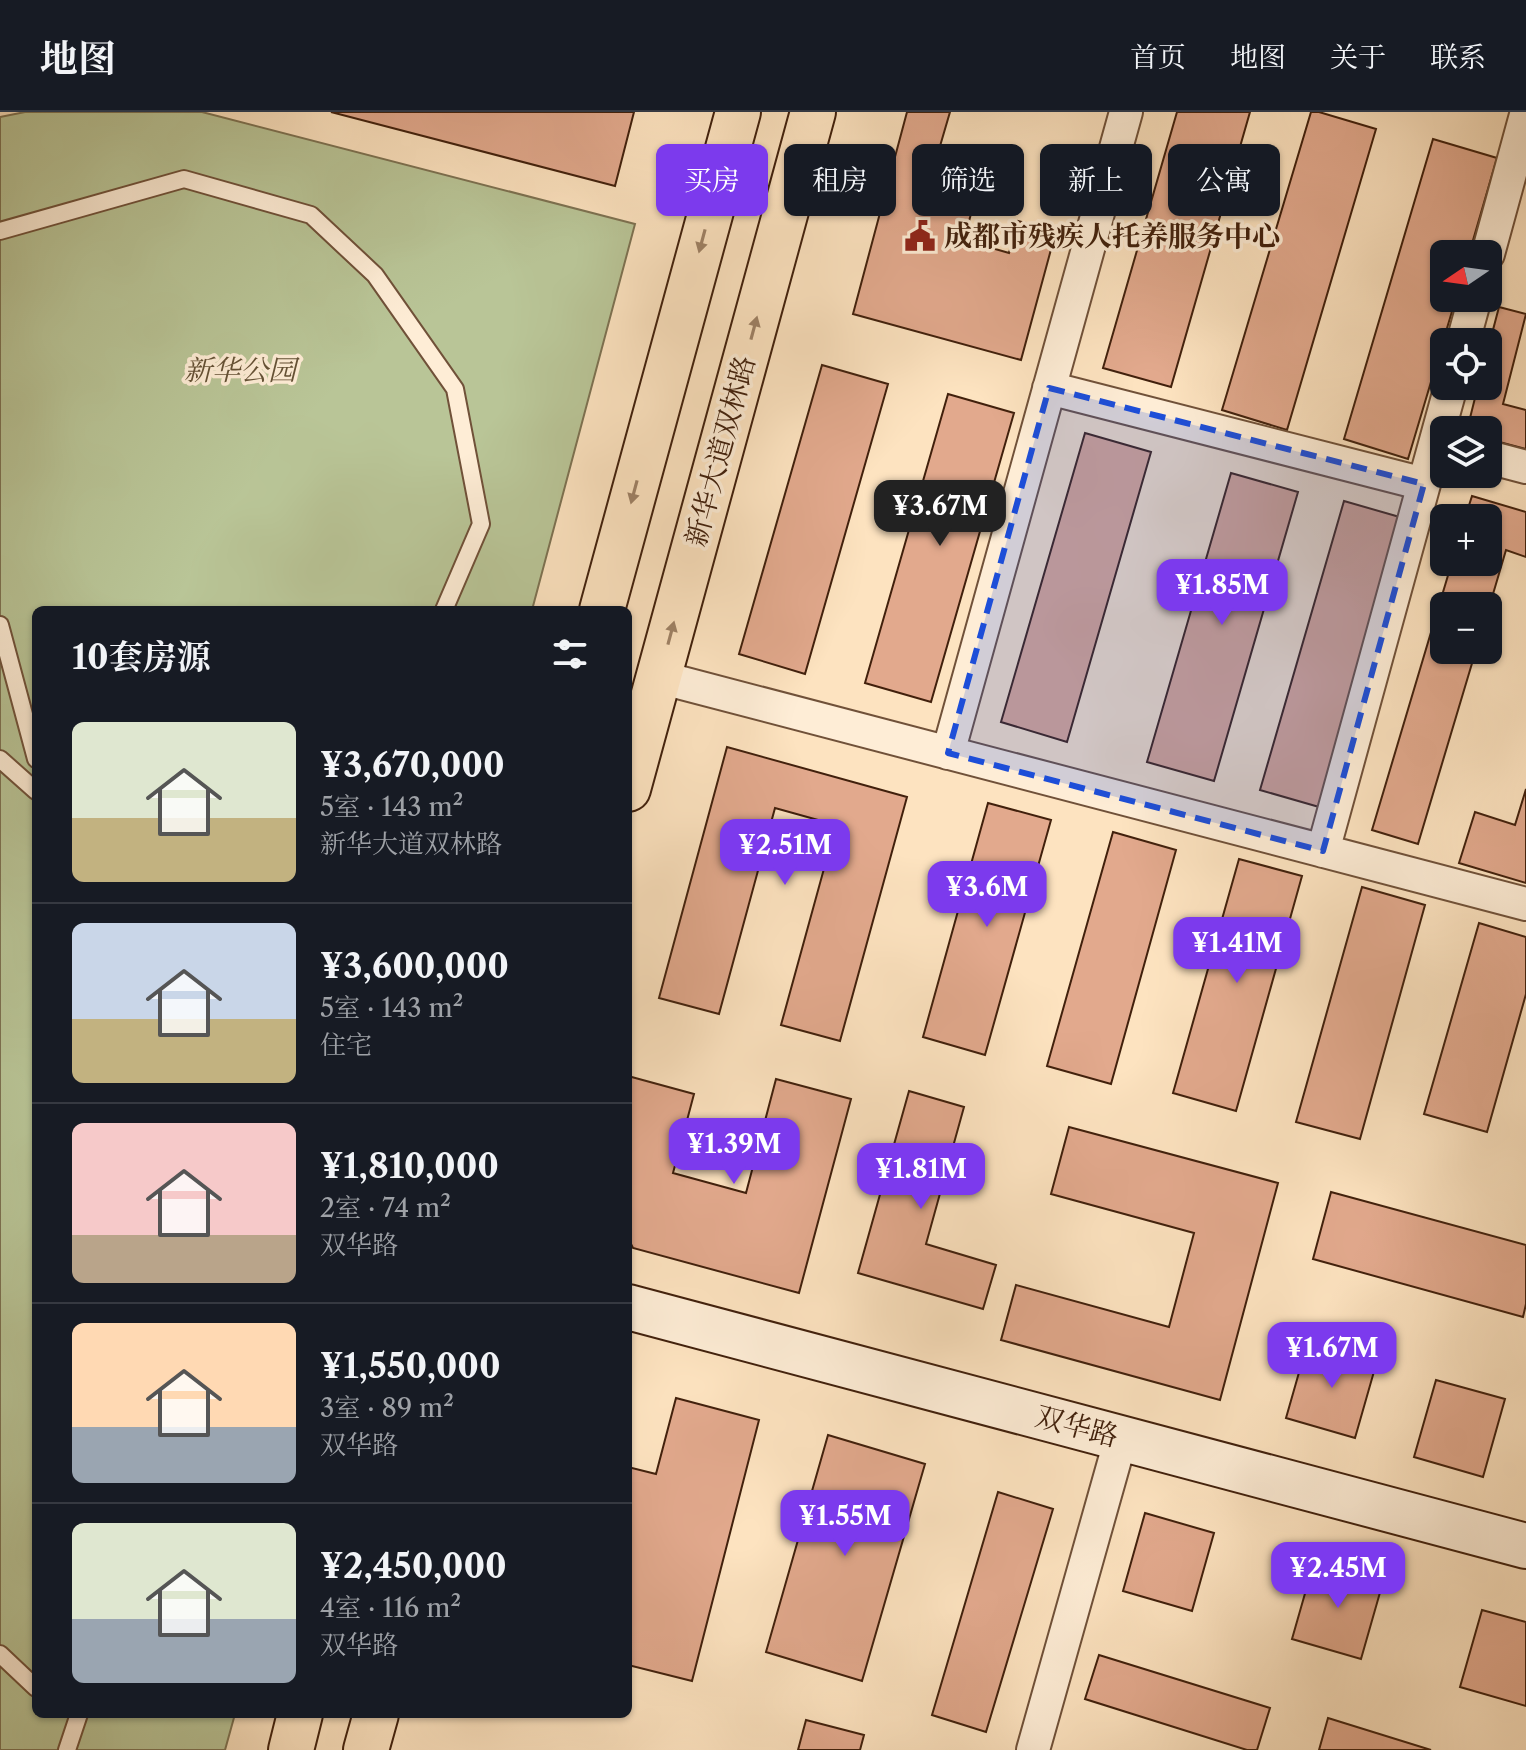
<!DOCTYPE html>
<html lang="zh">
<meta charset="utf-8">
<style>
:root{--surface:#171b24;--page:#242831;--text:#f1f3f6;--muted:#9ea1a6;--line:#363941;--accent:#7c3aed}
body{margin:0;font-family:"Libre Caslon Text","Noto Serif SC",serif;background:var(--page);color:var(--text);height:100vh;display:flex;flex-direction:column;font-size:30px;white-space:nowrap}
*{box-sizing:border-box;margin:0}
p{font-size:26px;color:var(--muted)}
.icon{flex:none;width:44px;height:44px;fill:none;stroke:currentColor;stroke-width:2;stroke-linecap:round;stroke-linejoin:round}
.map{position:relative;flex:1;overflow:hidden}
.drawer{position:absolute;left:32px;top:494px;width:600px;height:1112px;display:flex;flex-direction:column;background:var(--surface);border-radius:12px;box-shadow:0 2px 6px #0004}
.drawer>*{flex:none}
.top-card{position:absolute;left:656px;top:32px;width:750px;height:72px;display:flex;gap:16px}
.needle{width:52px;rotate:257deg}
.fabs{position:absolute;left:1430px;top:128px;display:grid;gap:16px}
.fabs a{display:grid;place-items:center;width:72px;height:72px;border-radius:12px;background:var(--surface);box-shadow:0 2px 6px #0004;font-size:40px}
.price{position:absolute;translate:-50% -68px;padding:0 18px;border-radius:16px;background:var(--accent);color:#fff;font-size:26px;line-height:52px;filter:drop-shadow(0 2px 4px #0008)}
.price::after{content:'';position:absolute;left:50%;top:48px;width:24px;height:18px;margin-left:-12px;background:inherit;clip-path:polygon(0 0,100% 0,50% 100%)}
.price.on{background:#222;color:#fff}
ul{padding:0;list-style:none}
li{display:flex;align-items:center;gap:24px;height:200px;padding:0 40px}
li+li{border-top:2px solid var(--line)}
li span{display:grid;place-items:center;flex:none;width:224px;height:160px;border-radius:12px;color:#555}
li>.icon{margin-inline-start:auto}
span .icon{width:96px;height:96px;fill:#fffc;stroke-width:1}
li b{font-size:34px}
h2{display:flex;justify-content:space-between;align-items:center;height:96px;padding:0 40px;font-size:34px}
.tag{padding:0 28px;border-radius:12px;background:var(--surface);box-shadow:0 2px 6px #0004;font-size:28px;line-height:72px}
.tag.on{background:var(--accent);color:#fff}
header{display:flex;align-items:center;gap:48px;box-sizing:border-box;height:112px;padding:0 40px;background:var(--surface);border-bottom:2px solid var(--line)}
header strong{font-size:38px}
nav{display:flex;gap:44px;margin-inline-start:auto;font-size:28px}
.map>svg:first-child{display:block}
</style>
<header>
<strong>地图</strong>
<nav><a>首页</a><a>地图</a><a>关于</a><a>联系</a></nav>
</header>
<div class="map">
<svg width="1526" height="1638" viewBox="0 0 1526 1638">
<rect width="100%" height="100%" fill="#fde3c0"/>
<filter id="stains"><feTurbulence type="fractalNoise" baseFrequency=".0025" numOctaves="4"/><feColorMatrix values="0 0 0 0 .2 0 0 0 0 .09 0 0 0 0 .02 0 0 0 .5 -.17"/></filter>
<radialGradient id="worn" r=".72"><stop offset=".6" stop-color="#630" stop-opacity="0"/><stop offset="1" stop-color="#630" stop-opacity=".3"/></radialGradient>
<path fill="#b9c597" stroke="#7d7252" stroke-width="2" d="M25 0H202L635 112 532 498H36V1602H235L225 1638H0V5Z"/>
<path fill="#e2a98d" stroke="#41200c" stroke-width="2" d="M331 0H634L615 74Z
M907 0H950L938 41 984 53 964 128 1009 141 1018 109 1056 119 1021 248 853 202Z
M1177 0H1250L1171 275 1103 256Z
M1311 0H1319L1376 17 1287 318 1222 298Z
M1433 27 1497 46 1469 142H1444V186H1456L1408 347 1344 327Z
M1499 195 1526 202 1503 292 1526 298V337L1488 327V318H1467L1478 274H1488V237Z
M822 253 888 272 805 562 739 542Z
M948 282 1014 301 931 590 865 571Z
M1085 321 1151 340 1067 630 1001 610Z
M1231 361 1298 380 1214 669 1147 650Z
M1472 384 1526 400V445L1506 438 1488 499V494H1444V538H1476L1418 732 1372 718 1452 450H1488V406H1465Z
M1344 389 1410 408 1326 697 1260 678Z
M727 635 907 685 840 929 781 913 836 713 775 696 719 902 659 886Z
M1526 677V771L1459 751 1475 700 1515 713Z
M988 691 1051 708 985 943 923 925Z
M1113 720 1176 738 1111 972 1047 954Z
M1239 747 1302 764 1236 999 1173 981Z
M1362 775 1425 793 1360 1027 1296 1010Z
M1479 811 1526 825V882L1487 1020 1424 1002Z
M628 964 694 982 673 1061 746 1081 776 967 851 987 799 1181 633 1136 628 1126Z
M909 979 964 995 926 1132 996 1153 983 1197 858 1161Z
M1069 1015 1278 1071 1220 1288 1001 1228 1016 1173 1169 1215 1194 1121 1051 1082Z
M1331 1080 1526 1133V1192L1523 1205 1313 1147Z
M1308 1229 1377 1249 1355 1326 1286 1306Z
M1436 1268 1505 1287 1483 1365 1414 1345Z
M676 1286 759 1308 692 1569 628 1553V1355L656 1362Z
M828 1323 925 1352 862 1569 766 1540Z
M998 1380 1053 1397 986 1620 932 1603Z
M1145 1401 1214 1421 1192 1499 1123 1479Z
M1314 1450 1383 1470 1361 1547 1292 1527Z
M1482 1498 1526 1510V1594L1460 1575Z
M1099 1543 1270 1596 1257 1638H1247L1085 1587Z
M1328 1606 1431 1638H1319Z
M806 1608 864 1623 860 1638H798Z"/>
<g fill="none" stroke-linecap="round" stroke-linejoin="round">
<defs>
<path id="lane" d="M0 119 184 67 311 103 375 163 455 277 481 412 444 498
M0 513 36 647
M0 647 36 679
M0 1542 36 1576
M67 1638 79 1602"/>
<path id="street" d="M1488 142 1526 3
M1463 230 1475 186
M1049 276 1424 372
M1488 345 1526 355
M659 565 1526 792
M948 641 1126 0
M1323 739 1451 274
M1033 1638 1121 1326"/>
<path id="secondary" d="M628 1195 1526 1434"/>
<path id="primary" d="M602 498 738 0
M628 677 813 0
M291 1638 300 1602
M366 1638 376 1602"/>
</defs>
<use href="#lane" stroke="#705139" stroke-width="20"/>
<use href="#street" stroke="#705139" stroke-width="36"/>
<use href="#secondary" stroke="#41200c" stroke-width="48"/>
<use href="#primary" stroke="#41200c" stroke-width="48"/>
<use href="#lane" stroke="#feedd6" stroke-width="16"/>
<use href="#street" stroke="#feedd6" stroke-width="32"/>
<use href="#secondary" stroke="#feedd6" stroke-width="44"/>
<use href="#primary" stroke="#fde3c0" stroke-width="44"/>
</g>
<defs><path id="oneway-solid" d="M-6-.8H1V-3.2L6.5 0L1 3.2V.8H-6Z" transform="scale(2)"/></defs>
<g fill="#9f8266">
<use href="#oneway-solid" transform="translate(702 129) rotate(105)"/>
<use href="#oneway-solid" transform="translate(754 216) rotate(-75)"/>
<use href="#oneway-solid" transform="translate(634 380) rotate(105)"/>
<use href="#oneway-solid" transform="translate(671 521) rotate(-75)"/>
</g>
<path fill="#1d4ed8" fill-opacity="0.2" stroke="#1d4ed8" stroke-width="6" stroke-dasharray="16 10" stroke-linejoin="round" d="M1049 276 1424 372 1323 739 948 641Z"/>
<defs>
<symbol id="civic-bare" viewBox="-9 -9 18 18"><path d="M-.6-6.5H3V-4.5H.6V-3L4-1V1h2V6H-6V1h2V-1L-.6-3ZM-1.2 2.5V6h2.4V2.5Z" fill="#8f2418" stroke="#feedd6" stroke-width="2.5" paint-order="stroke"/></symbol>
</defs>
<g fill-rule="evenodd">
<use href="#civic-bare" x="898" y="102" width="44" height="44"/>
</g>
<g text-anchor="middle" stroke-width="7" stroke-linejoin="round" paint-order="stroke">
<g font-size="28" font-weight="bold" fill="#41200c" stroke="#feedd6" text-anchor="start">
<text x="944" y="134">成都市残疾人托养服务中心</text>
</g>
<g font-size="28" font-style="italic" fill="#655236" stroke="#feedd6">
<text x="240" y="268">新华公园</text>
</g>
<g font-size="28" fill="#41200c" stroke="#feedd6">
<text transform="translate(720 339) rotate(-75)" y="10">新华大道双林路</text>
<text transform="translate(1077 1314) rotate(15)" y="10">双华路</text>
</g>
</g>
<rect width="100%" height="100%" filter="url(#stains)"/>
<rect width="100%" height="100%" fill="url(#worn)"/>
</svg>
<div class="fabs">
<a><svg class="needle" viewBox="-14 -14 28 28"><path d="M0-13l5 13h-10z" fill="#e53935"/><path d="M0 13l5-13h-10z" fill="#9ea1a6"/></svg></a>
<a><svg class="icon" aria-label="locate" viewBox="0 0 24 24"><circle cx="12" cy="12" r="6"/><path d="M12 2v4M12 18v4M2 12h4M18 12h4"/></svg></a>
<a><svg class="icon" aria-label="layers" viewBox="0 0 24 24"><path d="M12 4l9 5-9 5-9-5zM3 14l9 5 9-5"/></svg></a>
<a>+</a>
<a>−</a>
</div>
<b class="price on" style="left:940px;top:436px">¥3.67M</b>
<b class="price" style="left:1222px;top:515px">¥1.85M</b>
<b class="price" style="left:785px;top:775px">¥2.51M</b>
<b class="price" style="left:987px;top:817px">¥3.6M</b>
<b class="price" style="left:1237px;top:873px">¥1.41M</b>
<b class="price" style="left:734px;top:1074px">¥1.39M</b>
<b class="price" style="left:921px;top:1099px">¥1.81M</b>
<b class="price" style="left:1332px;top:1278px">¥1.67M</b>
<b class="price" style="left:845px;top:1446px">¥1.55M</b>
<b class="price" style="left:1338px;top:1498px">¥2.45M</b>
<div class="top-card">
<a class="tag on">买房</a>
<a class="tag">租房</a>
<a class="tag">筛选</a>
<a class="tag">新上</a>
<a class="tag">公寓</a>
</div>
<section class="drawer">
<h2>10套房源<svg class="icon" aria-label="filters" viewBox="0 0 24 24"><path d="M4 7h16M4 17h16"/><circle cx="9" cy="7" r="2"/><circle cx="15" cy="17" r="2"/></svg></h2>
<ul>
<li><span style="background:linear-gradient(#dfe7d0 60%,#c2b280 0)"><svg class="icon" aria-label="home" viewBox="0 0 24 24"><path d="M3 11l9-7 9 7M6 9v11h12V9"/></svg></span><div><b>¥3,670,000</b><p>5室 · 143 m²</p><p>新华大道双林路</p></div></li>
<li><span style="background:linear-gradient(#c9d6e8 60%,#c2b280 0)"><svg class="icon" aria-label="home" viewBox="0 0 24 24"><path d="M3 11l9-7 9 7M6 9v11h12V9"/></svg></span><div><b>¥3,600,000</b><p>5室 · 143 m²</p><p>住宅</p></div></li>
<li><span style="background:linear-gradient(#f6c9c9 70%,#b9a48a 0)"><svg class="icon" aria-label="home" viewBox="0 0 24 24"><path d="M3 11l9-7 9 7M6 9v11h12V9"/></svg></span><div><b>¥1,810,000</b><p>2室 · 74 m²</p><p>双华路</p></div></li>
<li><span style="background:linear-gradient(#ffd9b3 65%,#9aa5b1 0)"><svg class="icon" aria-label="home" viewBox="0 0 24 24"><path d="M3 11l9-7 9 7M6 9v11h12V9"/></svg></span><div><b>¥1,550,000</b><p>3室 · 89 m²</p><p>双华路</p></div></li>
<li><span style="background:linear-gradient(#dfe7d0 60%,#9aa5b1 0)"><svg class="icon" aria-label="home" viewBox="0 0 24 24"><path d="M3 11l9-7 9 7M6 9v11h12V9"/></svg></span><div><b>¥2,450,000</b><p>4室 · 116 m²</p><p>双华路</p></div></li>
</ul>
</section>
</div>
